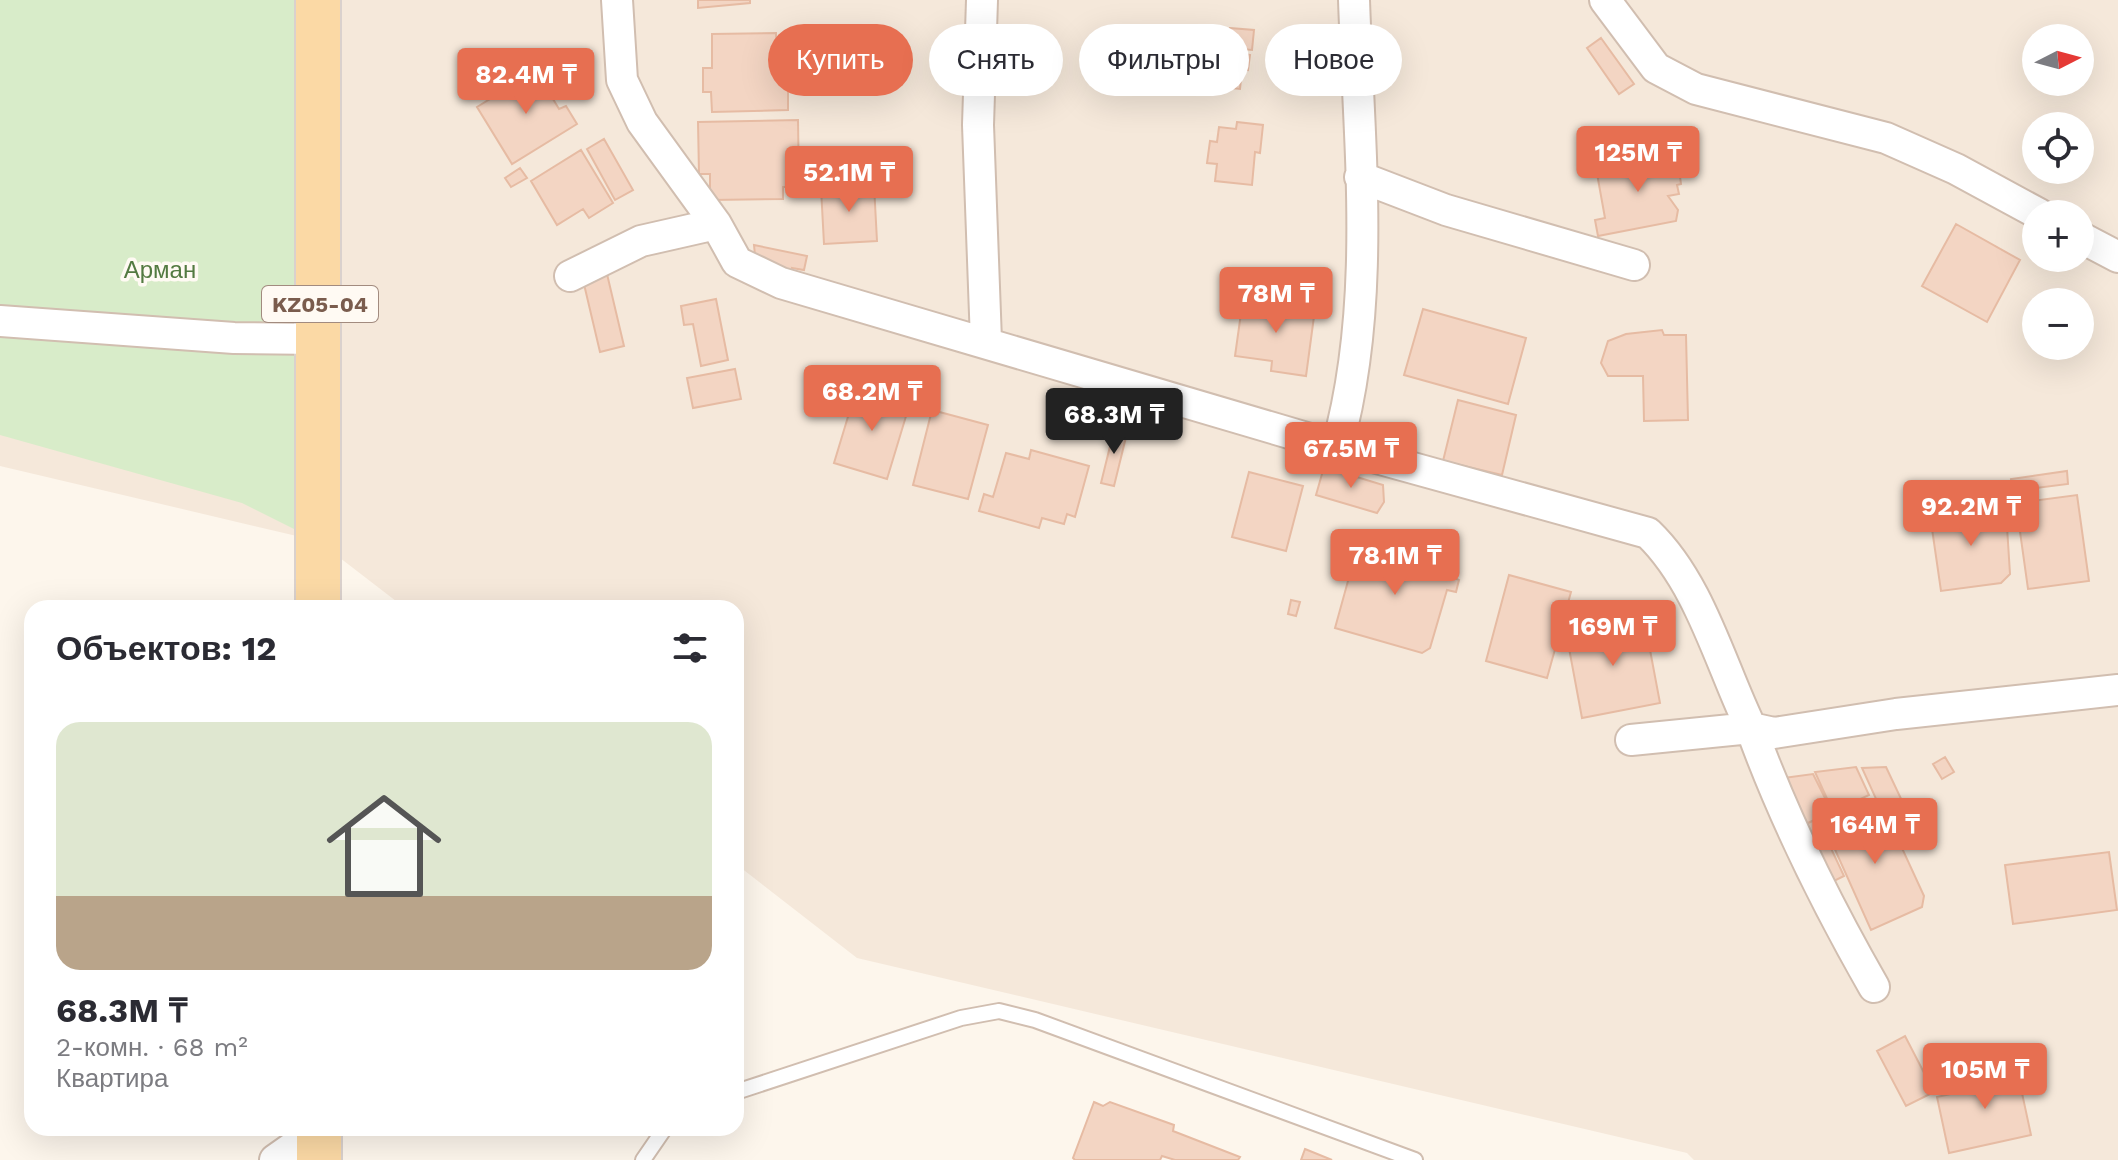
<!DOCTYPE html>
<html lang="ru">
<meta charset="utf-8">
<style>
:root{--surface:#fff;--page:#f7f7f7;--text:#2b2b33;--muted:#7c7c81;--line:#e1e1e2;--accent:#e76f51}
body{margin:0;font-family:"Work Sans",sans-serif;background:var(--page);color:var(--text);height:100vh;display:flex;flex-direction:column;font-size:30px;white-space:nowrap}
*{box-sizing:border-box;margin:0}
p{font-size:26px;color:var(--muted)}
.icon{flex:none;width:44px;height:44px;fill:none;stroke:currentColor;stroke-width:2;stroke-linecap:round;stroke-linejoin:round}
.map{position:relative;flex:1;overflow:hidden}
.details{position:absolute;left:24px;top:600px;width:720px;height:536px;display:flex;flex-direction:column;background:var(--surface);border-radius:24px;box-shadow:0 8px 32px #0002}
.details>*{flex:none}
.hud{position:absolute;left:768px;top:24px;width:760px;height:72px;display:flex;gap:16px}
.needle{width:52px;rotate:84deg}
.tools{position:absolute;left:2022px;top:24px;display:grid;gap:16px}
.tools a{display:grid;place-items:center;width:72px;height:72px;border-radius:50%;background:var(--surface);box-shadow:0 8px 32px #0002;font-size:40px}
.price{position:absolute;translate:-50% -68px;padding:0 18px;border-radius:8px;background:var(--accent);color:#fff;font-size:26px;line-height:52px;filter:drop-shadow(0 2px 4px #0008)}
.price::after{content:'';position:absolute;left:50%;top:48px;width:24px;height:18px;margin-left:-12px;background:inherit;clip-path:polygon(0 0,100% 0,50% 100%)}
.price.current{background:#222;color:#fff}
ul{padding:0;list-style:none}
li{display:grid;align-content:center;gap:16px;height:424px;padding:0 32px}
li+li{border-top:2px solid var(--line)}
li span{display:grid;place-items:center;height:248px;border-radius:24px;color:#555}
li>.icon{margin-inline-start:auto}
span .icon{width:144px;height:144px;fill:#fffc;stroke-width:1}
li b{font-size:34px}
h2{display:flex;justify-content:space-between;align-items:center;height:96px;padding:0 32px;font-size:34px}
.tag{padding:0 28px;border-radius:36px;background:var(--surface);box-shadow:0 8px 32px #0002;font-size:28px;line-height:72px}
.tag.current{background:var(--accent);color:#fff}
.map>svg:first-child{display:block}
</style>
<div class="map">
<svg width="2118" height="1160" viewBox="0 0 2118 1160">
<rect width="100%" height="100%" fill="#fdf6ec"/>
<path fill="#f5e8da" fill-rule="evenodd" d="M0 0H2118V1160H1694L1687 1153 857 958 736 864V608H405L318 541 0 466ZM2036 38H2080V82H2036ZM2036 126H2080V170H2036ZM2036 214H2080V258H2036ZM2036 302H2080V346H2036Z"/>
<path fill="#d8ecc9" d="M0 0H318V541L242 503 0 435Z"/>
<path fill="#f3d5c3" stroke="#e6bba3" stroke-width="2" d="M698 0H750V3L698 8Z
M1230 28 1254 30 1252 50 1242 49V53L1250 55 1248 70 1242 69 1240 89 1195 84 1201 31 1230 34Z
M776 33 777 81H788V110L712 112 711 92H703V68H712V34Z
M1601 38 1634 84 1619 94 1587 48Z
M1047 48 1048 64H1017L1016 49Z
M545 71 554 85 547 89 559 109 566 106 577 124 512 164 477 107 534 72 537 76Z
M798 120 799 187H783V199L710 200V174H699L698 122Z
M1237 122 1263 125 1260 153 1255 152 1252 185 1215 181 1217 164 1207 163 1210 141 1217 142 1219 127 1236 129Z
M604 139 633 190 615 200 587 149Z
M581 150 613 203 589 218 583 209 557 225 531 181Z
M1672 154 1674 163 1678 162 1681 184 1677 185 1679 194 1668 196 1678 210 1676 221 1598 236 1595 220 1605 218 1596 168Z
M520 168 527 178 511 187 505 178Z
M874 185 877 241 824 244 821 188Z
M1956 224 2020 260 1987 322 1922 286Z
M754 245 807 256 804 270 792 268 793 275 755 255Z
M607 274 624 346 600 352 583 280Z
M716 299 728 360 701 366 693 324 684 325 681 306Z
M1243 299 1315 309 1306 376 1271 371 1272 361 1235 356Z
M1423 309 1526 338 1508 404 1404 375Z
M1662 330 1664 335H1686L1688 420 1644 421 1643 376H1608L1601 363 1608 341 1626 334Z
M735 369 741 399 693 408 687 378Z
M857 387 910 403 887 479 834 463Z
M1458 400 1516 415 1502 475 1443 461Z
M932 410 988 425 968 499 913 485Z
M1115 426 1128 429 1114 486 1101 483Z
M1031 450 1089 466 1075 517 1067 514 1064 524 1042 518 1039 528 979 511 984 494 993 497 1006 453 1029 459Z
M1324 467 1383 485 1384 502 1377 513 1316 495Z
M2067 471 2068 484 2013 491 2011 479Z
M1249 472 1303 486 1286 551 1232 537Z
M2077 495 2089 581 2028 589 2016 503Z
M1994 506 2006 511 2010 574 2001 583 1941 591 1930 515Z
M1382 544 1445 562 1442 572 1459 580 1456 592 1447 590 1430 648 1422 653 1335 628 1356 552 1364 555 1367 546 1380 550Z
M1509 575 1571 592 1547 678 1486 661Z
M1291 600 1300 602 1296 616 1288 614Z
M1644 618 1660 703 1582 718 1566 632Z
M1945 757 1954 772 1942 779 1933 764Z
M1856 767 1869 795 1833 812 1815 772Z
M1886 767 1912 822 1891 832 1862 768Z
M1813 774 1832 812 1800 827 1776 779Z
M1867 799 1888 839 1896 835 1924 896 1922 907 1871 930 1824 825 1848 814 1846 808Z
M1821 817 1823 821 1819 823 1844 876 1830 883 1803 825Z
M2109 852 2117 910 2013 924 2005 865Z
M1905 1036 1934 1092 1906 1106 1877 1051Z
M2007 1057 2012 1080 2019 1079 2031 1135 1949 1153 1937 1097 1987 1086 1982 1062Z
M1094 1102 1103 1106 1110 1102 1174 1125 1173 1131 1240 1157 1238 1160H1175L1162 1156 1160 1160H1075L1073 1158Z
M1305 1149 1332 1160H1301Z"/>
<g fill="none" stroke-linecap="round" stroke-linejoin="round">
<defs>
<path id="service" d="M736 1092 961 1018 999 1011 1035 1020 1415 1160
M643 1160 665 1128"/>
<path id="minor" d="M617 0 622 80 642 122 716 224 737 262 781 283 1337 447 1648 533C1700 583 1720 664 1751 728L1774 733 1896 714 2118 690
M982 0 978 125 986 341
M1605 0 1656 68 1696 89 1886 138 1956 169 2039 214
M1360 177 1446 210 1634 265
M2080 237 2118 257
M570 276 641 241 716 224
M0 321 234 338 320 339
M1337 447C1377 304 1359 147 1354 0
M1631 740 1751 728C1784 819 1826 903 1874 987
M275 1160 319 1129"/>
<path id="primary" d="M318 0V608
M319 1128V1160"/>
</defs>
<use href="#service" stroke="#d1beb0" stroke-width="18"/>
<use href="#minor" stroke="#d1beb0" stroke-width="34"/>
<use href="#primary" stroke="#dad1cd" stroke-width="48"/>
<use href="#service" stroke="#fff" stroke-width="14"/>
<use href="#minor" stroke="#fff" stroke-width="30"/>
<use href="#primary" stroke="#fbd9a5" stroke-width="44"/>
</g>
<g text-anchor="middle" stroke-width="7" stroke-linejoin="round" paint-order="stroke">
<rect fill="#fffaf3" stroke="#a28b7f" stroke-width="2" x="262" y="286" width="116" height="36" rx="6"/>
<g font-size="22" font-weight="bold" fill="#7a5c4d">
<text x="320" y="312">KZ05-04</text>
</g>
<g font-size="24" fill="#537a41" stroke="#fffaf3">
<text x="160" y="278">Арман</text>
</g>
</g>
</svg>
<div class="tools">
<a><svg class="needle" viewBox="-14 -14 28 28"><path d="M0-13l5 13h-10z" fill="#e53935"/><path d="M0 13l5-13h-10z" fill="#7c7c81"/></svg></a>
<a><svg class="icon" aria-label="locate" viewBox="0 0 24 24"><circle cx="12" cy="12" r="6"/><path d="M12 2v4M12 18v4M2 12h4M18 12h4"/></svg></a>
<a>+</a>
<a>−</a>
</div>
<b class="price" style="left:526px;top:116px">82.4M ₸</b>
<b class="price" style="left:1638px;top:194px">125M ₸</b>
<b class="price" style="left:849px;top:214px">52.1M ₸</b>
<b class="price" style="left:1276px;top:335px">78M ₸</b>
<b class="price" style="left:872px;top:433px">68.2M ₸</b>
<b class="price current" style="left:1114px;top:456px">68.3M ₸</b>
<b class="price" style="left:1351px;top:490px">67.5M ₸</b>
<b class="price" style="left:1971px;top:548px">92.2M ₸</b>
<b class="price" style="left:1395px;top:597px">78.1M ₸</b>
<b class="price" style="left:1613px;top:668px">169M ₸</b>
<b class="price" style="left:1875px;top:866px">164M ₸</b>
<b class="price" style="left:1985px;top:1111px">105M ₸</b>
<div class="hud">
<a class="tag current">Купить</a>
<a class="tag">Снять</a>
<a class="tag">Фильтры</a>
<a class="tag">Новое</a>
</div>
<section class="details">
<h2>Объектов: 12<svg class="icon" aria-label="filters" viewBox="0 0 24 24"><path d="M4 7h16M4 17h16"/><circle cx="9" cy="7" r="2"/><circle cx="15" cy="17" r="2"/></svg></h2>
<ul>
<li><span style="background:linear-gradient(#dfe7d0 70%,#b9a48a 0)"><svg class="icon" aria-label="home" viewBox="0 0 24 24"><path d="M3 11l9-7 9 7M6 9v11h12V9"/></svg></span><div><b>68.3M ₸</b><p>2-комн. · 68 m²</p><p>Квартира</p></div></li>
</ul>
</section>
</div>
